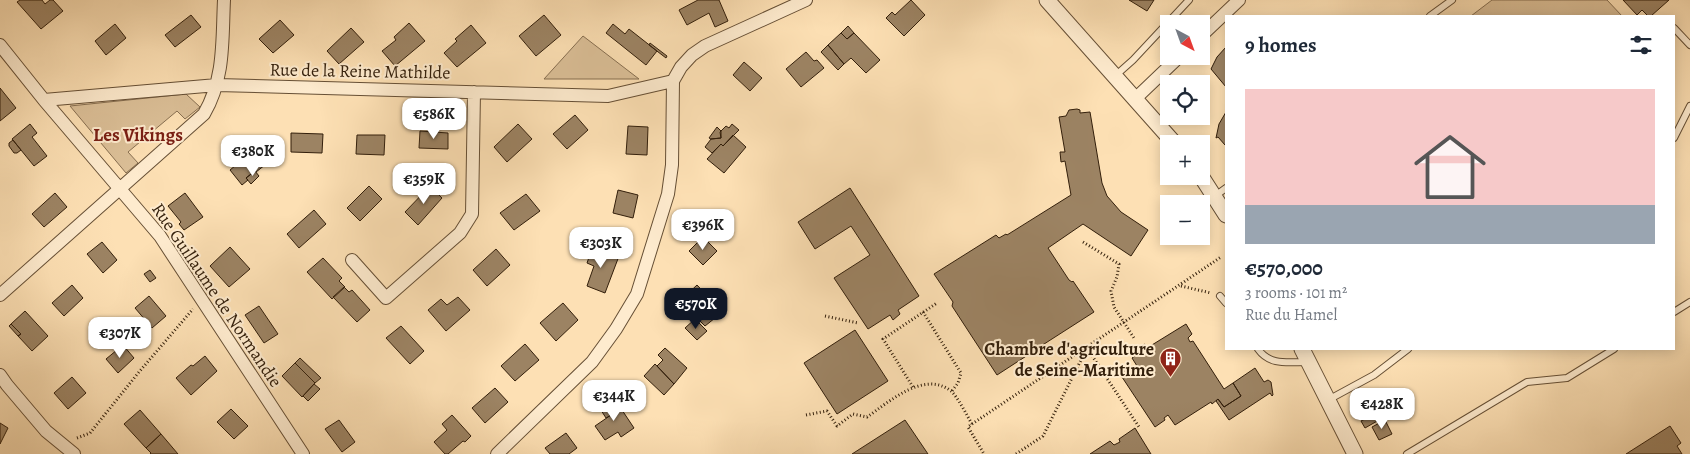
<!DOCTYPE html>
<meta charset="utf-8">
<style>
:root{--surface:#fff;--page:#f2f2f3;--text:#1f2937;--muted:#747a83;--accent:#111827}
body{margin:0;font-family:Alegreya,serif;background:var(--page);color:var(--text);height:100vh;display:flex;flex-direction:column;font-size:19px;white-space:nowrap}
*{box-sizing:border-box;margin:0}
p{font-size:16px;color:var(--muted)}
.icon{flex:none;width:28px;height:28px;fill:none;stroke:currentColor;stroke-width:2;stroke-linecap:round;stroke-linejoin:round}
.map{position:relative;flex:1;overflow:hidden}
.sheet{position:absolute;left:1225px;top:15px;width:450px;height:335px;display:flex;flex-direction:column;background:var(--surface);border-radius:0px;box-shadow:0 2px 12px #0003}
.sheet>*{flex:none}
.needle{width:32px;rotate:139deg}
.fabs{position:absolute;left:1160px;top:15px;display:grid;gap:10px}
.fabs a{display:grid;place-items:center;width:50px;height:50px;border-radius:0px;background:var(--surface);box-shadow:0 2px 12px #0003;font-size:25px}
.price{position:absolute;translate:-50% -42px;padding:0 11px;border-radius:10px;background:#fff;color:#222;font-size:16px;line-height:32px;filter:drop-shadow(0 1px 2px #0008)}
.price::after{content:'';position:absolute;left:50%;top:30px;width:15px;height:11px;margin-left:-8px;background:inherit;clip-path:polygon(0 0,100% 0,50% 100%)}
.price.active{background:var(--accent);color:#fff}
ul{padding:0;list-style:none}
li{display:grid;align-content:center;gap:10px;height:265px;padding:0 20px}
li span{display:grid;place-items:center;height:155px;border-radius:0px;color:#555}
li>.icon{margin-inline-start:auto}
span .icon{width:90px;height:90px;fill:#fffc;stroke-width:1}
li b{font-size:21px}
h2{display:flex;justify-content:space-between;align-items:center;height:60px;padding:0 20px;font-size:21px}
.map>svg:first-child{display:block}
</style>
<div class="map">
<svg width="1690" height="454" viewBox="0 0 1690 454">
<rect width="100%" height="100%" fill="#fde0b4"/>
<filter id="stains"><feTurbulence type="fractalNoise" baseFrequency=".004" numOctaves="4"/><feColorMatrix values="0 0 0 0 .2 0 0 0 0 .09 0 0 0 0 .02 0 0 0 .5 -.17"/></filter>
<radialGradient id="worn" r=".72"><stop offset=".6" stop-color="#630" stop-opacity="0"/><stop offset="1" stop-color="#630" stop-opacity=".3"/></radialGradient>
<path fill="#dbbf97" stroke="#876f51" d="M1492 0H1607L1622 16H1471Z
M583 36 639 79H544Z
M186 94 200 107 185 119 177 111 128 152 138 163 126 173 70 106Z"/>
<path fill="#9c8363" stroke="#331f0b" d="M20 0H42L45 4 50 0H53L63 11 41 29 17 2Z
M698 0H719L728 21 715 27 709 13 687 25 679 10Z
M911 0 925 15 904 36 886 18 892 12 895 15Z
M1129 0H1154L1147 11Z
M1623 0H1669L1651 16H1648L1642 10 1637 15Z
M191 15 201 27 175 47 165 35Z
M544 15 561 35 536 56 519 36Z
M280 20 294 35 273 53 259 39Z
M409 23 425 41 395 66 382 51 396 40 394 37Z
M115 24 126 38 106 55 95 41Z
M613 24 625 34 629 29 657 51 646 65 606 33Z
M471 25 486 43 457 67 444 53 457 41 455 39Z
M848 26 854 33 847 39 841 33Z
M351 28 364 42 339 64 327 51Z
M841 33 847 39 854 33 880 60 866 73 851 58 844 64 828 45Z
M650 43 667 56 666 58 649 45Z
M828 45 844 64 838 70 821 52Z
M1226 47V87L1211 69 1217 57Z
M806 52 814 61 817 60 824 68 801 87 786 69Z
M744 62 762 78 750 91 733 75Z
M0 88 16 108 0 121Z
M1077 109 1080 110V113L1090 112 1102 183 1107 196 1121 212 1148 230 1131 256 1083 224 1048 248 1069 280 1072 282 1073 281 1094 312 1041 346 1042 349 1033 355 1031 353 997 375 952 306 953 302 934 274 996 235 999 238 1006 234 1007 235 1071 195 1065 161 1061 162 1060 152H1065L1059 117 1066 116 1069 110Z
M1226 112V144L1225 145 1218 137 1216 138 1219 124Z
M575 115 588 130 567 149 553 134Z
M30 124 37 133 32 137 47 156 34 166 12 139Z
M518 124 532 139 507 162 494 147Z
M732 124 739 130 723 146 721 144 712 153 705 147 711 139 721 138 720 132 726 126 729 128Z
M628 126 648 127 647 155 626 154Z
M717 127 721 131V138L711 139 709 138Z
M420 131 448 133V149L419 148Z
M291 133 323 134 322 153 291 152Z
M357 135H385L384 155 356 154Z
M733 135 746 147 724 173 707 159 721 144 723 146Z
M13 140 21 150 17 153H14L9 146V143Z
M258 147 270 161 256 172 255 171 246 178 248 180 242 185 230 170Z
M255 171 259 176 251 184 246 178Z
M369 186 382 199 360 221 347 208Z
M430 186 442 198 418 225 405 212Z
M850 188 919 296 898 310 900 314 893 320 890 315 868 329 834 278 870 255 851 226 815 249 798 222Z
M618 190 638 195 633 218 613 213Z
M55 193 67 207 44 227 32 214Z
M185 193 203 217 184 230 179 224 181 222 168 206Z
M526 194 540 211 514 230 500 213Z
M314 210 326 224 299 248 287 234Z
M703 237 717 251 703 265 689 251Z
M102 242 117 260 103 273 87 254Z
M593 246 619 256 605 293 587 286 594 266 587 263Z
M230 247 250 269 229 287 210 266Z
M496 249 510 265 487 286 473 270Z
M323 258 342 278 339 281 345 287 332 299 307 272Z
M150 270 156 278 150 282 144 274Z
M72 285 83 298 64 316 52 303Z
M697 285 716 305 710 312 715 318 705 326 680 301Z
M344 287 349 292 352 290 370 310 357 322 333 297Z
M149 296 166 316 152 328 135 308Z
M458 297 470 310 446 331 428 310 441 299 447 305Z
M563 303 578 320 556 341 540 323Z
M259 306 278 334 264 343 245 315Z
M25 311 48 336 32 351 18 336 21 334 11 324Z
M695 319 707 331 697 340 685 328Z
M11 324 21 334 18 336 9 326Z
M1186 324 1192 334 1188 338 1190 342 1193 341 1224 389 1233 383 1241 396 1224 407 1218 399 1212 404 1211 402 1175 425 1168 415 1164 418 1165 420 1155 427 1120 374 1131 367 1132 369 1137 366 1132 358 1139 353 1137 349 1145 344 1147 348Z
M401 326 424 351 410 364 386 338Z
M855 330 888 381 837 414 804 363Z
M525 344 539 360 515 381 501 366Z
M123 345 134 358 118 373 106 359Z
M665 348 687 368 674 384 657 366 663 360 658 355Z
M205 356 217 371 191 395 176 378 191 365 193 366Z
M300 358 321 378 315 383 295 363Z
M295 363 315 383 302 397 282 376Z
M655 364 674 384 664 395 644 376Z
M1255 368 1264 382 1268 380 1271 382 1273 395 1272 396 1270 393 1229 420 1216 401 1218 399 1224 407 1241 396 1233 383Z
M72 377 86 393 68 409 54 393Z
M314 384 320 389 308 401 303 396Z
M495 388 508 402 485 423 472 408Z
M614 398 634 428 621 437 618 432 605 440 595 426 611 415 604 404Z
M604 404 611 415 606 418 599 407Z
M231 409 248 426 234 439 217 422Z
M140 410 161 434 146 448 124 424Z
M1375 414 1379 420 1365 428 1361 421Z
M452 415 471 436 465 442 463 441 448 454H445L434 442 447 430 442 424Z
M339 420 355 442 342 452 325 429Z
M905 420 928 454H852Z
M1385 420 1392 434 1379 440 1372 427Z
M0 423 8 428 0 444Z
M1670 426 1681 443 1677 446 1682 454H1626Z
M1135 428 1151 454H1090L1110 441 1114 445 1120 442 1119 439Z
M566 433 577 448 569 454H550L545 448Z
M161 434 178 454H150L151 453 146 448Z"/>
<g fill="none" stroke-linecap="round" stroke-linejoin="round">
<defs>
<path id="service" d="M1430 16 1452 0
M1674 28 1690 45
M1115 76 1133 60 1189 0
M1674 138 1690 106
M1215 196 1226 188
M1220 296 1226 303
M1674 312 1690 302
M1258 349C1270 366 1288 362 1307 362
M1328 400 1374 375 1408 349
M1407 454 1527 382 1567 378 1614 349"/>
<path id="minor" d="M1201 36 1239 0
M0 45 44 100 160 236 303 454
M1136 98 1180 56
M44 100 217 85 608 96 673 81
M352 260 386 298 460 233 472 214 474 92
M0 295 204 114C225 78 222 40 224 0
M0 375 7 385 46 431 74 454
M497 454 592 362 616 329 637 294 668 194 672 165 673 81 681 67 692 55 705 46 806 0"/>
<path id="tertiary" d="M1047 0 1175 144
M1201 176 1226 215
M1302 349 1355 454"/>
</defs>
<use href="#service" stroke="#664f35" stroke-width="8"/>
<use href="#minor" stroke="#664f35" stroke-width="14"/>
<use href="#tertiary" stroke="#664f35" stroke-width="17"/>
<path stroke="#331f0b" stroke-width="3" stroke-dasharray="1 2.5" stroke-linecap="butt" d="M1083 242 1119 264 1117 277 1111 291 1114 307 1134 338
M1181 286 1211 293
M923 312 961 373 958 383 952 391
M825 316 858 323
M913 387 883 339 937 303
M806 415 827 411 837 426 853 414 867 417C889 402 924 370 951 391 958 397 967 416 972 424L968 427 984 454
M972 424 1221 257
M77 438 90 433 139 372 193 309
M1016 454 1043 436 1087 348 1139 427"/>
<use href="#service" stroke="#feebce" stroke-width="6"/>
<use href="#minor" stroke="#feebce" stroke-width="12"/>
<use href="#tertiary" stroke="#feebce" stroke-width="15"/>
</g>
<defs>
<symbol id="building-pin" viewBox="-11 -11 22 30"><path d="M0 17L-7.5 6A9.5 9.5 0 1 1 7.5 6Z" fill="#8f2418" stroke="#feebce"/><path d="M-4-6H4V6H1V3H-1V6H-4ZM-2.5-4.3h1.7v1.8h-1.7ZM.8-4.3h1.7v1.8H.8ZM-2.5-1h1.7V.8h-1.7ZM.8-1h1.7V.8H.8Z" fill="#fff"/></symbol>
</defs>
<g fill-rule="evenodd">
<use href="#building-pin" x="1158" y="346" width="25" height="34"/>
</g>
<g text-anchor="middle" stroke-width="4" stroke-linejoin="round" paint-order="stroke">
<g font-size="18" fill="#331f0b" stroke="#feebce">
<text transform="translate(360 71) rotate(1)" y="6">Rue de la Reine Mathilde</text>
<text transform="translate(217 295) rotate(56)" y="6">Rue Guillaume de Normandie</text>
</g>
<g font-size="18" font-weight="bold" fill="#331f0b" stroke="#feebce" text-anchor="end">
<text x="1154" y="355">Chambre d'agriculture<tspan x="1154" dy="21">de Seine-Maritime</tspan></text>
</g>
<g font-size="19" font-weight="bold" fill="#7a1f14" stroke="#feebce">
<text x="138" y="141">Les Vikings</text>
</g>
</g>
<rect width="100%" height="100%" filter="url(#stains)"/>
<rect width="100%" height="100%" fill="url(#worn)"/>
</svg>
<div class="fabs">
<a><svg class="needle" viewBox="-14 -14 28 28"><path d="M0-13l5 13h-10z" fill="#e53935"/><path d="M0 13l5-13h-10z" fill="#747a83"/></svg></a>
<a><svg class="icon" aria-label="locate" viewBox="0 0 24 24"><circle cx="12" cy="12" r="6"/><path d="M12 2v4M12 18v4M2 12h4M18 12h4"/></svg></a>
<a>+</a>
<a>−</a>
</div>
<b class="price" style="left:434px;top:140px">€586K</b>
<b class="price" style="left:253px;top:177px">€380K</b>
<b class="price" style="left:424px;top:205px">€359K</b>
<b class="price" style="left:703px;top:251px">€396K</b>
<b class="price" style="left:601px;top:269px">€303K</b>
<b class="price active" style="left:696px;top:330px">€570K</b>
<b class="price" style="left:120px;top:359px">€307K</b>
<b class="price" style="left:614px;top:422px">€344K</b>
<b class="price" style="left:1382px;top:430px">€428K</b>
<section class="sheet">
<h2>9 homes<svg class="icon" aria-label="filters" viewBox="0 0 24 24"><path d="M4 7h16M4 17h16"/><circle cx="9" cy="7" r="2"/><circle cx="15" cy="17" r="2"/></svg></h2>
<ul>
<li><span style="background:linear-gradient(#f6c9c9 75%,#9aa5b1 0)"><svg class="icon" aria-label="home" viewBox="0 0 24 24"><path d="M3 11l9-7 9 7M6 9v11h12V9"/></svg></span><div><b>€570,000</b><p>3 rooms · 101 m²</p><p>Rue du Hamel</p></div></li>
</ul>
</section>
</div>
